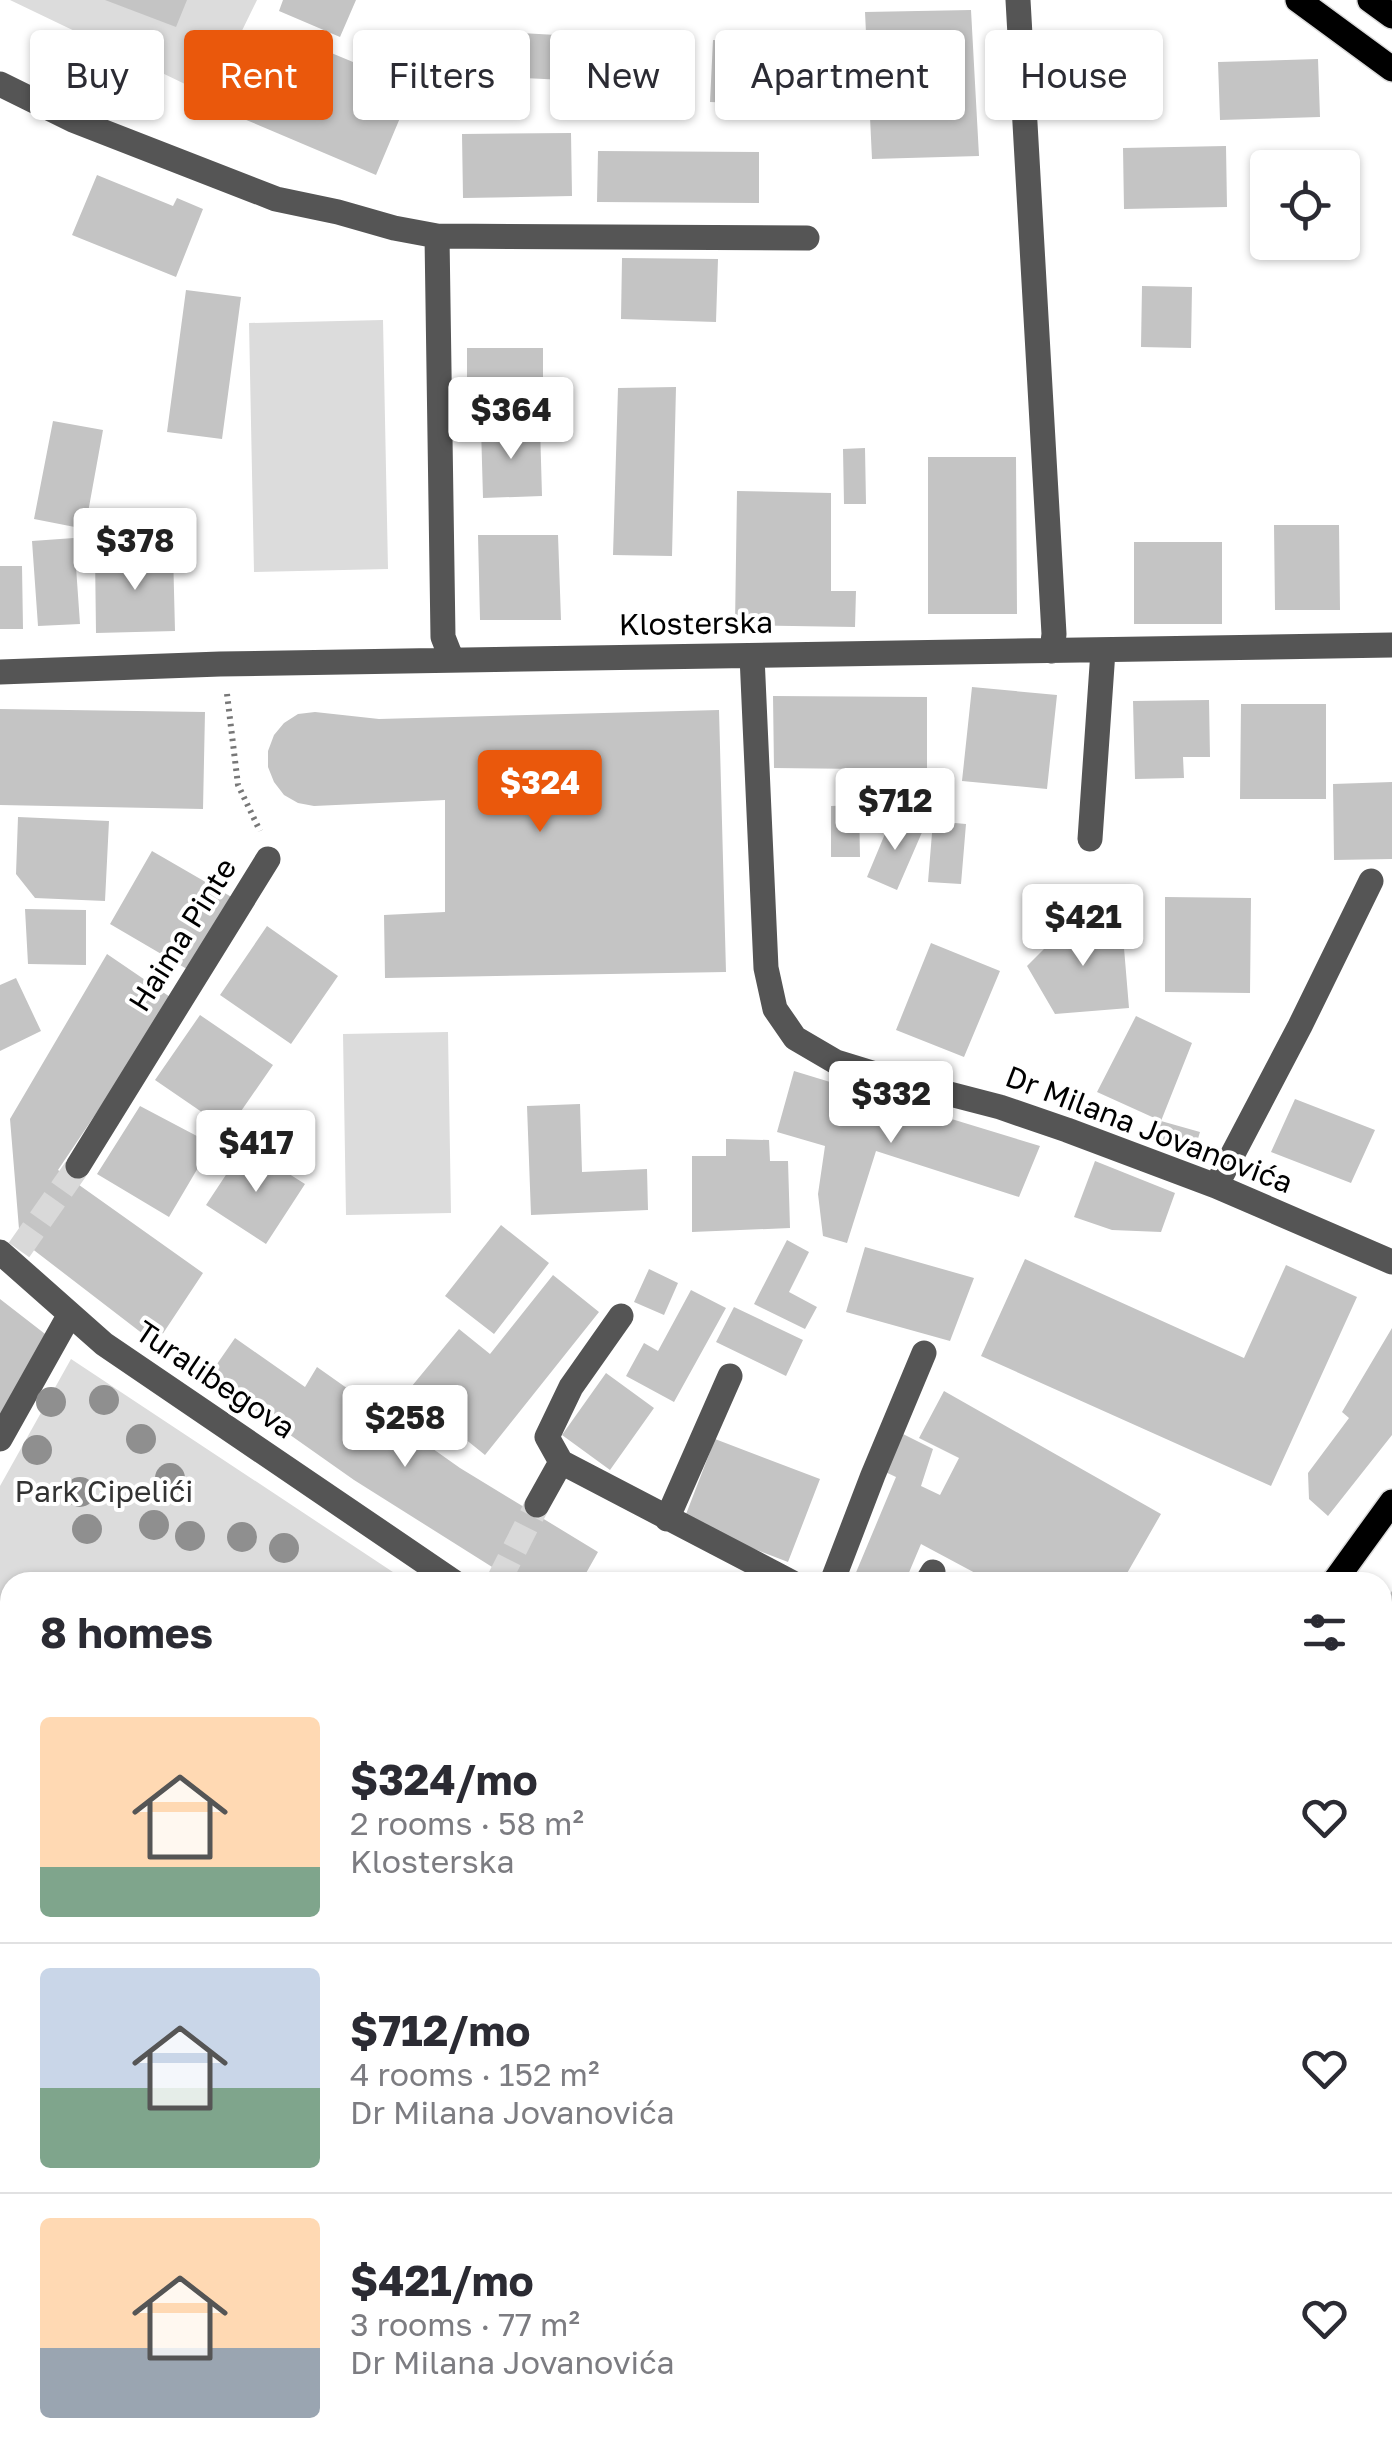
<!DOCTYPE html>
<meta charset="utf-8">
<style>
:root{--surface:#fff;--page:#f7f7f7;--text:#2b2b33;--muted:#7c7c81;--line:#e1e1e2;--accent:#ea580c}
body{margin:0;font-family:"Golos Text",sans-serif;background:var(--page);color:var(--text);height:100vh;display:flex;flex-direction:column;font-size:38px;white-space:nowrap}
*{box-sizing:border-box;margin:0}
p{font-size:32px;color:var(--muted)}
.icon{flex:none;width:55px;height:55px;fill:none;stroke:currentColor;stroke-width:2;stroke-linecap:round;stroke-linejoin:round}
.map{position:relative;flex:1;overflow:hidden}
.panel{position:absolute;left:0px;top:1572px;width:1392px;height:892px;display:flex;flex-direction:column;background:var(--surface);border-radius:30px 30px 0 0;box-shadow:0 2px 8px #0004}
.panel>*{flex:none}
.guide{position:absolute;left:30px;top:30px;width:1332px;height:90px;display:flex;gap:20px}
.fabs{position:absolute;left:1250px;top:150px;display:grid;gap:20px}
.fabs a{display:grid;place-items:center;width:110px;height:110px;border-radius:10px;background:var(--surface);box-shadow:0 2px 8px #0004;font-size:50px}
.price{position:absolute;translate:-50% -85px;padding:0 22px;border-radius:10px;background:#fff;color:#222;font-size:32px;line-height:65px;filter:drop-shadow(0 2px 5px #0008)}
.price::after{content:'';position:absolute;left:50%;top:60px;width:30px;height:22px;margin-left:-15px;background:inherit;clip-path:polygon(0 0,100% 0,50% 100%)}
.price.on{background:var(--accent);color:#fff}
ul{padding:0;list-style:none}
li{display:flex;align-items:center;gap:30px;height:250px;padding:0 40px}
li+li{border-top:2px solid var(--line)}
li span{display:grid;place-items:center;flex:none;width:280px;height:200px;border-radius:10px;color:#555}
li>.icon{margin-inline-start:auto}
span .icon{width:120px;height:120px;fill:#fffc;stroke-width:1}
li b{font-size:42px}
h2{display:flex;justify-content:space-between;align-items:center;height:120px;padding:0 40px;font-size:42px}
.chip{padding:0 35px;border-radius:10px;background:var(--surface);box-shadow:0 2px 8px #0004;font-size:35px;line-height:90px}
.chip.on{background:var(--accent);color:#fff}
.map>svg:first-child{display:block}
</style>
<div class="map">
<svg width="1392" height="2464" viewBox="0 0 1392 2464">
<rect width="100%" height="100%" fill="#fff"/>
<path fill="#dcdcdc" d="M10 0H257L210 96Z
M383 320 388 569 254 572 249 323Z
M448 1032 451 1213 346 1215 343 1034Z
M71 1359 408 1582H10V1685L0 1679V1486Z
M0 2139 10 2145V2355L0 2371Z"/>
<path fill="#c4c4c4" d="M105 0H187L176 27Z
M283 0H356L340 37 279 11Z
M971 10 979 156 872 159 865 12Z
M281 32 413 87 376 175 244 119Z
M503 32 609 38 606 82 501 77Z
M713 40 765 42 763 104 710 102Z
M1318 59 1320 117 1220 120 1218 62Z
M571 133 572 196 463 198 462 134Z
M1226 146 1227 207 1124 209 1123 148Z
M598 151 759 152V203L597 202Z
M97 175 173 206 177 198 203 209 176 277 72 235Z
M622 258 718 259 716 322 621 319Z
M1142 286 1192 287 1191 348 1141 347Z
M186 290 241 297 222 439 167 432Z
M467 348H543V415H467Z
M676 387 672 556 613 555 618 388Z
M53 421 103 430 85 529 34 519Z
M540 426 542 496 483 498 481 427Z
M865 448 866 504H844L843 449Z
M928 457H1016L1017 614H928Z
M737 491 831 493V591H856L855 627 735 625Z
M1274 525H1339L1340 610H1275Z
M478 535H558L561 620H480Z
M74 538 80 624 38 626 32 541Z
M1134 542H1222V624H1134Z
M173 552 175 631 96 633 95 554Z
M0 566H22L23 629H0Z
M972 687 1057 695 1047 789 962 781Z
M773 696 927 697V776L863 769 774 768Z
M1209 700 1210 757H1183L1184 778 1135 779 1133 701Z
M1241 704H1326V799H1240Z
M0 709 205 712 203 809 0 805Z
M719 710 726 972 385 978 384 915 445 912V800L314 806 298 803 284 795 274 782 268 767V751L274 735 284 723 298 714 315 712 379 719Z
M1392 782V859L1334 860 1333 784Z
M859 805 860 857H831V806Z
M18 817 109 821 105 901 35 898 16 874Z
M892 817 923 830 897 890 867 877Z
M933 821 966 824 961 884 928 882Z
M152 851 235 899 192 972 110 924Z
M1165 897 1251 898 1250 993 1165 992Z
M25 909 86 910V965L28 964Z
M1084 909 1124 948 1129 1008 1055 1014 1027 966Z
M267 926 338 976 291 1044 220 995Z
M931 943 1000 971 964 1057 896 1030Z
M107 954 173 999 58 1170 203 1273 156 1344 22 1241 19 1229 10 1119Z
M16 978 41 1031 0 1051V985Z
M200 1015 273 1065 228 1130 155 1080Z
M1136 1016 1192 1043 1161 1121 1200 1132 1193 1155 1148 1140 1161 1121 1097 1092Z
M794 1071 1040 1146 1019 1197 876 1151 847 1243 823 1236 818 1194 825 1146 777 1132Z
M1295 1099 1375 1130 1351 1183 1271 1152Z
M580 1104 582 1172 647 1169 648 1210 531 1215 527 1106Z
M140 1106 212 1144 169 1217 97 1174Z
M726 1139 769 1140 770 1161H788L790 1228 692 1232V1156H726Z
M245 1146 305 1184 266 1244 206 1205Z
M1095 1161 1175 1193 1161 1232 1112 1230 1074 1217Z
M501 1225 549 1263 494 1334 445 1296Z
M787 1240 809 1252 789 1292 817 1307 805 1329 754 1304Z
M865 1247 974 1278 950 1341 846 1312Z
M1025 1259 1244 1358 1286 1265 1357 1297 1271 1486 981 1356Z
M649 1269 678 1283 664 1315 634 1302Z
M553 1275 599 1312 485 1455 407 1392 459 1329 490 1354Z
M691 1290 726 1308 674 1402 626 1376 644 1343 658 1351Z
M0 1299 49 1337 0 1416Z
M734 1307 803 1340 786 1376 716 1342Z
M1392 1328V1435L1328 1516 1309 1499 1308 1473 1349 1418 1342 1412Z
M235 1338 305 1387 317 1367 460 1468 598 1552 581 1582H516L354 1480 208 1377Z
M606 1373 654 1408 610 1470 562 1435Z
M944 1391 1161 1514 1122 1582H992L921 1544 905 1582H852L896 1477 881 1470 903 1434 933 1449 921 1486 940 1495 959 1458 919 1438Z
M715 1439 820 1479 788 1562 683 1522Z
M1392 1591V1669L1382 1662V1604Z
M1382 1674 1392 1681V1716L1382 1729Z
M1392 1856V1904L1382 1899V1875Z
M1382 1910 1392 1914V1994L1382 1990Z
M1382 2186 1392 2189V2414L1382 2410Z
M1097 2455H1377L1381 2464H1095Z"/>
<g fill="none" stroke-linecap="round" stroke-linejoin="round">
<path stroke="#d9d9d9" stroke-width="25" stroke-dasharray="25 12" stroke-linecap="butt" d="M19 1250 78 1166
M498 1582 537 1505
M1382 2343 1392 2388"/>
<defs>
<path id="major" d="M1298 0 1392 69
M1370 0 1392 16
M1334 1582 1392 1502
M0 1982 10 1988
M0 2055 10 2061
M517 2455 524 2464
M599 2455 606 2464"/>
</defs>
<use href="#major" stroke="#dbdbdb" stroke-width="28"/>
<path stroke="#777" stroke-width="6" stroke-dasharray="2.5 5" stroke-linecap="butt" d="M227 694 238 785 260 831
M0 2102 10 2108"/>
<path stroke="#555" stroke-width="25" d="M1018 0 1054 634 1052 651
M0 84 73 120 276 199 338 212 394 228 437 236 443 637 452 660
M437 236 807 238
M752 656 766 968 775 1009 795 1038 836 1062 888 1078 1000 1107 1067 1130 1216 1186 1392 1262
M0 672 220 664 1392 645
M1090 839 1103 651
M78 1166 268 859
M1216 1186 1300 1026 1371 881
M0 1252 104 1344 454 1582
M0 1439 70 1314
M561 1462 547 1437 571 1387 621 1316
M537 1505 561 1462 791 1582
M667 1519 730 1376
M832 1582 873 1475 924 1353
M927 1582 933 1572
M0 1714 10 1720
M1382 2059 1392 2062
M1382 2129 1392 2132
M0 2365 10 2370
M136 2455 146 2464
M37 2464 42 2455
M491 2464 492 2455
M1049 2464 1050 2455"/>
<use href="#major" stroke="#000" stroke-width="25"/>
</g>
<g fill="#8f8f8f">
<circle cx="104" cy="1400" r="15"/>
<circle cx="51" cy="1402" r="15"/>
<circle cx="141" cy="1439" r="15"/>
<circle cx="37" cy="1450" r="15"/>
<circle cx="170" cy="1478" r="15"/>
<circle cx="80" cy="1492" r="15"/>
<circle cx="154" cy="1525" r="15"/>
<circle cx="87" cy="1529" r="15"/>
<circle cx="190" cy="1536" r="15"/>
<circle cx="242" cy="1537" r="15"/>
<circle cx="284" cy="1548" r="15"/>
</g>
<g text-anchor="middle" stroke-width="8" stroke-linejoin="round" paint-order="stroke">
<g font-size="30" fill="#000" stroke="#fff">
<text transform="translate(696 624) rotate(-1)" y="10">Klosterska</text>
<text transform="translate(183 935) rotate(-58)" y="10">Haima Pinte</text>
<text transform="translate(1149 1130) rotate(21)" y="10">Dr Milana Jovanovića</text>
<text transform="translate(215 1380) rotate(34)" y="10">Turalibegova</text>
</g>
<g font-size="30" fill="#333" stroke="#fff">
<text x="104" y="1502">Park Cipelići</text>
</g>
</g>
</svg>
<div class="fabs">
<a><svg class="icon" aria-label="locate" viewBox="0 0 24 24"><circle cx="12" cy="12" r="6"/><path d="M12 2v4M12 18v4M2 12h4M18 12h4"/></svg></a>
</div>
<b class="price" style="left:511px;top:462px">$364</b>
<b class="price" style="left:135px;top:593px">$378</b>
<b class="price on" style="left:540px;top:835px">$324</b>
<b class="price" style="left:895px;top:853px">$712</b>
<b class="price" style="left:1083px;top:969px">$421</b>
<b class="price" style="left:891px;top:1146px">$332</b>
<b class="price" style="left:256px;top:1195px">$417</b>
<b class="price" style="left:405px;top:1470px">$258</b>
<div class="guide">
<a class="chip">Buy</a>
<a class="chip on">Rent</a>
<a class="chip">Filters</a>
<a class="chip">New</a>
<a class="chip">Apartment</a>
<a class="chip">House</a>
</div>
<section class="panel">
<h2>8 homes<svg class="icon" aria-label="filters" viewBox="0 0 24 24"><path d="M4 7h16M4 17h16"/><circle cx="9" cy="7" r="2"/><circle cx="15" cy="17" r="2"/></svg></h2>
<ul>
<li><span style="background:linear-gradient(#ffd9b3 75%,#7fa58c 0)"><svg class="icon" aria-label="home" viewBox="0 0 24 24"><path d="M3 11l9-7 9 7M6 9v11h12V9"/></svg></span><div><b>$324/mo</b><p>2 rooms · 58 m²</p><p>Klosterska</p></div><svg class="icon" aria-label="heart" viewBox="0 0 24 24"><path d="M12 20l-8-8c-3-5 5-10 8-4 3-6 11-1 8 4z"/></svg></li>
<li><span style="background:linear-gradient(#c9d6e8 60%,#7fa58c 0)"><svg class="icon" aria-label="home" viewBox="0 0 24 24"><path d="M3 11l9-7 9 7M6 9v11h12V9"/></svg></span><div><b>$712/mo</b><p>4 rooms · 152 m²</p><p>Dr Milana Jovanovića</p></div><svg class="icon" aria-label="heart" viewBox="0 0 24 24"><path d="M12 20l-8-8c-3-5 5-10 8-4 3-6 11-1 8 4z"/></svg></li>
<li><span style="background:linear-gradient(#ffd9b3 65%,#9aa5b1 0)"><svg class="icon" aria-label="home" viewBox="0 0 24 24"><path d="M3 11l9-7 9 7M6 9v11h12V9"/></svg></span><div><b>$421/mo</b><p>3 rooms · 77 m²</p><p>Dr Milana Jovanovića</p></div><svg class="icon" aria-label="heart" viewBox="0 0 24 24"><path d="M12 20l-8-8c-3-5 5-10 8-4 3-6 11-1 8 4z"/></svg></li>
</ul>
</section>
</div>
